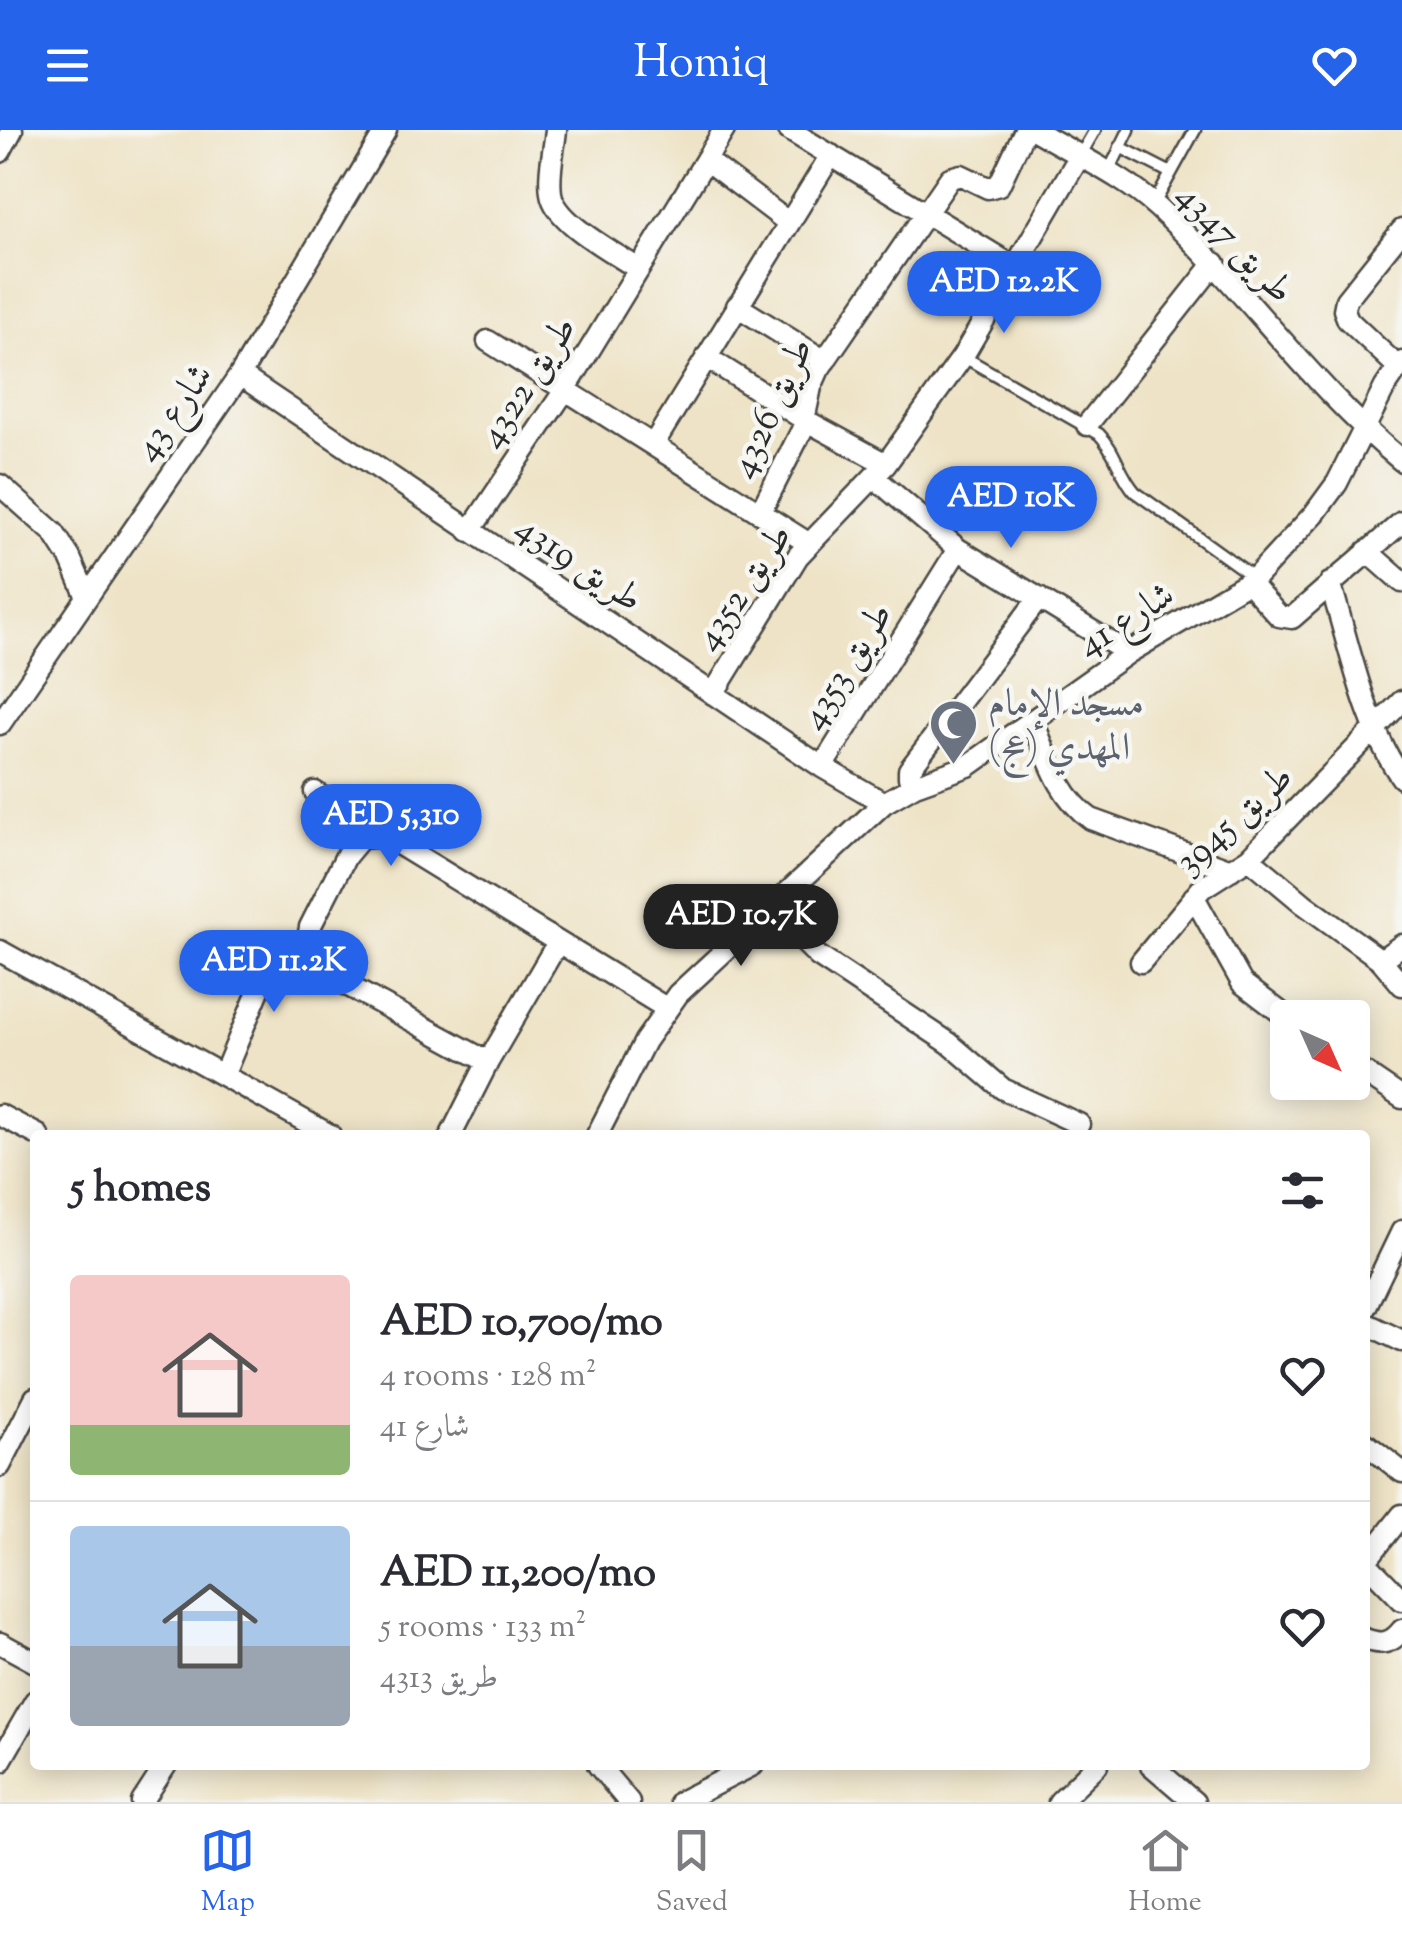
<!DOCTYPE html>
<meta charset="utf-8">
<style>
:root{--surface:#fff;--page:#f2f2f3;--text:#2b2b33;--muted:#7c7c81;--line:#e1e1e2;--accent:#2563eb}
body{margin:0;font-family:"Sorts Mill Goudy",Amiri,serif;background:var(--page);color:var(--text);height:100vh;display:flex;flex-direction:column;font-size:38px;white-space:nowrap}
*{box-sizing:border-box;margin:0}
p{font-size:32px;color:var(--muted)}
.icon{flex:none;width:55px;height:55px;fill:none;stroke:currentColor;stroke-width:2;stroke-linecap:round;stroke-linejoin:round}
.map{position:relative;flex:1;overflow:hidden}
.side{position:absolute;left:30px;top:1000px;width:1340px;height:640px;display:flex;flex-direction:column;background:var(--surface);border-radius:10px;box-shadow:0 5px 25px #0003}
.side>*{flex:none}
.needle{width:65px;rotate:135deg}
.buttons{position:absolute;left:1270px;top:870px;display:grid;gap:20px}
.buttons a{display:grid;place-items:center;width:100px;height:100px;border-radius:10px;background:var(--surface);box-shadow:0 5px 25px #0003;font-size:50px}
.price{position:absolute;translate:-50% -85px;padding:0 22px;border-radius:35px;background:var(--accent);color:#fff;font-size:32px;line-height:65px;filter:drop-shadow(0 2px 5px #0008)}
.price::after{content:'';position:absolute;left:50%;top:60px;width:30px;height:22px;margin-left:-15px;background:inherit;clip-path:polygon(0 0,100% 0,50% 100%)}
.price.on{background:#222;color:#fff}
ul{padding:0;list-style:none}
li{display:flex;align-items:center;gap:30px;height:250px;padding:0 40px}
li+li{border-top:2px solid var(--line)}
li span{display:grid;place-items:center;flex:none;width:280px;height:200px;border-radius:10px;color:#555}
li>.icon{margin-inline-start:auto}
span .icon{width:120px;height:120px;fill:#fffc;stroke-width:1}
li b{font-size:42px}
h2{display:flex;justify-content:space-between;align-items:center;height:120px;padding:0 40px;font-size:42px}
header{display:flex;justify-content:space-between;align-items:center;height:130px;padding:0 40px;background:var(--accent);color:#fff;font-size:45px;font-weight:600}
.tabs{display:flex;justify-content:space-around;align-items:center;height:140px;border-top:2px solid var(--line);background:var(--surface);font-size:28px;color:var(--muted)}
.tabs a{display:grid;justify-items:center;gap:5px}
.tabs .on{color:var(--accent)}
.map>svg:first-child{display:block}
</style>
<header><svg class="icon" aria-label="menu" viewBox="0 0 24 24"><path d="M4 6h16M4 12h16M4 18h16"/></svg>Homiq<svg class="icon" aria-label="heart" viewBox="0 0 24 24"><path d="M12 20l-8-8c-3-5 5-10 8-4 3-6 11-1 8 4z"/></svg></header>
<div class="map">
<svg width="1402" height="1672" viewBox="0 0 1402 1672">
<rect width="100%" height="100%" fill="#f6f6f2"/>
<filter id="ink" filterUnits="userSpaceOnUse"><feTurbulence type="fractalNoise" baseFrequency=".01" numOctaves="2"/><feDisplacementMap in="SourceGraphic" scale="20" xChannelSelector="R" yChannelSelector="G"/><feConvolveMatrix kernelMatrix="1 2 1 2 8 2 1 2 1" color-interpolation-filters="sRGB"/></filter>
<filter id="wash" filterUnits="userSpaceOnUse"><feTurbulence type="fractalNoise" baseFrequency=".0048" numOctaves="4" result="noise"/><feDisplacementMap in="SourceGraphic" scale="40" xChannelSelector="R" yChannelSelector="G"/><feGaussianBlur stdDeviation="2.25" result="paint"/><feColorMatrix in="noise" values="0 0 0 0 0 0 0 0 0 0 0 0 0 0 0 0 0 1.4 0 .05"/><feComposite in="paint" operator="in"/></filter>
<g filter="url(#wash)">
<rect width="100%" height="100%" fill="#eee3c6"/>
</g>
<g filter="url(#ink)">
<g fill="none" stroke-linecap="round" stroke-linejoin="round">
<defs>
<path id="service" d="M1120 17 1171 43
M1080 26 1095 0
M1108 43 1129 0
M1154 74 1195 0
M964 227 1099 304C1116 321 1119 344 1135 362L1255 448"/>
<path id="minor" d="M556 0C554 20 548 43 551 63 555 93 614 122 638 139
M789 0 1016 138
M1035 0C1074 24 1125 47 1158 78 1244 157 1311 256 1402 331
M0 22 12 0
M706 30 789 93
M737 176 825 231
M488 211 808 413
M706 227 805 290 886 334
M1398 237 1348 190 1344 180 1346 170 1402 100
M240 245 822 637 884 673
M1087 295 1215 133
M653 315 831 25
M874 347 958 419 1128 523
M0 355 54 403 70 428 86 465
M760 383 802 300 811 257 819 239 950 48 961 45 988 58 999 55 1025 0
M470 401 565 260 724 0
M1367 421 1402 452
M1249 453 1279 486 1292 488 1402 392
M1330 453C1349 513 1365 598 1402 648
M713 564 798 426 886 334 963 226 1079 27
M1033 591C1048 627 1058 666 1091 689L1231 740
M0 594 240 245 386 0
M822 637 958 419
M915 655 909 648V640L1039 468
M315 662 373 705
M1249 728 1304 774 1381 830 1402 855
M1194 767 1242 853 1288 888
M770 778 818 826 949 913 1003 959 1079 994
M0 821 330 1005
M1381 830 1402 815
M1141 832 1202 758 1249 728 1402 571
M488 932 321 841C309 827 306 815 310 797L346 726 361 708 385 706 395 712 666 878
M1352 934 1402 968
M224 944 271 831 278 823 307 809
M0 985 38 1005
M451 1005 488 932 558 812
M597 1005 645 911 678 864 884 673 915 655 968 636 1128 523 1255 448 1315 383 1337 353 1385 257 1402 232
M1365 1178 1402 1101
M1365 1193 1402 1211
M1365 1313 1402 1342
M0 1336 35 1268
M1365 1432 1402 1385
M1365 1432 1402 1470
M1365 1509C1381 1515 1391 1514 1402 1500
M0 1513 35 1532
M0 1632 35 1571
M598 1635 629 1672
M1151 1635 1194 1672
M142 1672 166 1635
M680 1672 753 1635
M1059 1672 1097 1635"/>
</defs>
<use href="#service" stroke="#484742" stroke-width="15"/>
<use href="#minor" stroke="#484742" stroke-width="25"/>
<use href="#service" stroke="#fff" stroke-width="10"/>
<use href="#minor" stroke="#fff" stroke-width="20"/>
</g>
</g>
<defs>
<symbol id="mosque-pin" viewBox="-11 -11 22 30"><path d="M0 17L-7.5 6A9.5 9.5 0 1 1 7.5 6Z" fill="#6b7280" stroke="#f6f6f2"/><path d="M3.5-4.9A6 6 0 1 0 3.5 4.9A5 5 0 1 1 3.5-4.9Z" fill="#fff"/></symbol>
</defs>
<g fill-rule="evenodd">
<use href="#mosque-pin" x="926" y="566" width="55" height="75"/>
</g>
<g text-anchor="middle" stroke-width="9" stroke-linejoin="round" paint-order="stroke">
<g font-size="38" fill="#2b2b2b" stroke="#f6f6f2">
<text transform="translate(1236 112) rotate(46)" y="13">طريق 4347</text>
<text transform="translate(526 251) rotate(-57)" y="13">طريق 4322</text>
<text transform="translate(770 277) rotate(-65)" y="13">طريق 4326</text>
<text transform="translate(172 281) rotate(-55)" y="13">شارع 43</text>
<text transform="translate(580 432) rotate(34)" y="13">طريق 4319</text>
<text transform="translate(742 456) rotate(-56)" y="13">طريق 4352</text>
<text transform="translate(1125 488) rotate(-32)" y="13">شارع 41</text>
<text transform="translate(845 535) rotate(-58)" y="13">طريق 4353</text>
<text transform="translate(1233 688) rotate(-42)" y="13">طريق 3945</text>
</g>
<g font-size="38" fill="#5b616d" stroke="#f6f6f2" text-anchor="start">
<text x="988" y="585">مسجد الإمام<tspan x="988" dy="44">المهدي (عج)</tspan></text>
</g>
</g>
</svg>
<div class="buttons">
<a><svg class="needle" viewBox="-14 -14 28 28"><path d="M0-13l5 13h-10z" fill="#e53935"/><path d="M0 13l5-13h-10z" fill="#7c7c81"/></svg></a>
</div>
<b class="price" style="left:1004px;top:206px">AED 12.2K</b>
<b class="price" style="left:1011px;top:421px">AED 10K</b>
<b class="price" style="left:391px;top:739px">AED 5,310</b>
<b class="price on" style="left:741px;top:839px">AED 10.7K</b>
<b class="price" style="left:274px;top:885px">AED 11.2K</b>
<section class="side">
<h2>5 homes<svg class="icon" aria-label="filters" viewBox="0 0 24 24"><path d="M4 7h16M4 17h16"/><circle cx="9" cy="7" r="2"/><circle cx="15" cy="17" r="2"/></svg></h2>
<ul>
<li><span style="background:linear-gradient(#f6c9c9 75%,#8fb573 0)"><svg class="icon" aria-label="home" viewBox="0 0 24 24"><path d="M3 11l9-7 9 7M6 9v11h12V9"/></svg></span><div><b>AED 10,700/mo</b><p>4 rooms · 128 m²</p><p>شارع 41</p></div><svg class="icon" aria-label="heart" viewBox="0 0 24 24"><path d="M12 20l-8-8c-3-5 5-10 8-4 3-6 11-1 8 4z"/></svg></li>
<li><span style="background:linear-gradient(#a9c7e8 60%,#9aa5b1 0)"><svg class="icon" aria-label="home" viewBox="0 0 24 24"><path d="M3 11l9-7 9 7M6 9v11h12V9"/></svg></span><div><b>AED 11,200/mo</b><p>5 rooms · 133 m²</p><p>طريق 4313</p></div><svg class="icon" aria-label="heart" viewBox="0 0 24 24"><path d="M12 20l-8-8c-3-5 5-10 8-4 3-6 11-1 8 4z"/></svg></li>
</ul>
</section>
</div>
<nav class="tabs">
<a class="on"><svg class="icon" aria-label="map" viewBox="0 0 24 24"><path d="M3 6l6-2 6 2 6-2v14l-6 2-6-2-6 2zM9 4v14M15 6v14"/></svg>Map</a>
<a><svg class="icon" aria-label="saved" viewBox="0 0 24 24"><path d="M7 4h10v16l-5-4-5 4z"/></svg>Saved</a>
<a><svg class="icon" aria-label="home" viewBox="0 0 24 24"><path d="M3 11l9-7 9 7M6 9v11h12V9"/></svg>Home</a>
</nav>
